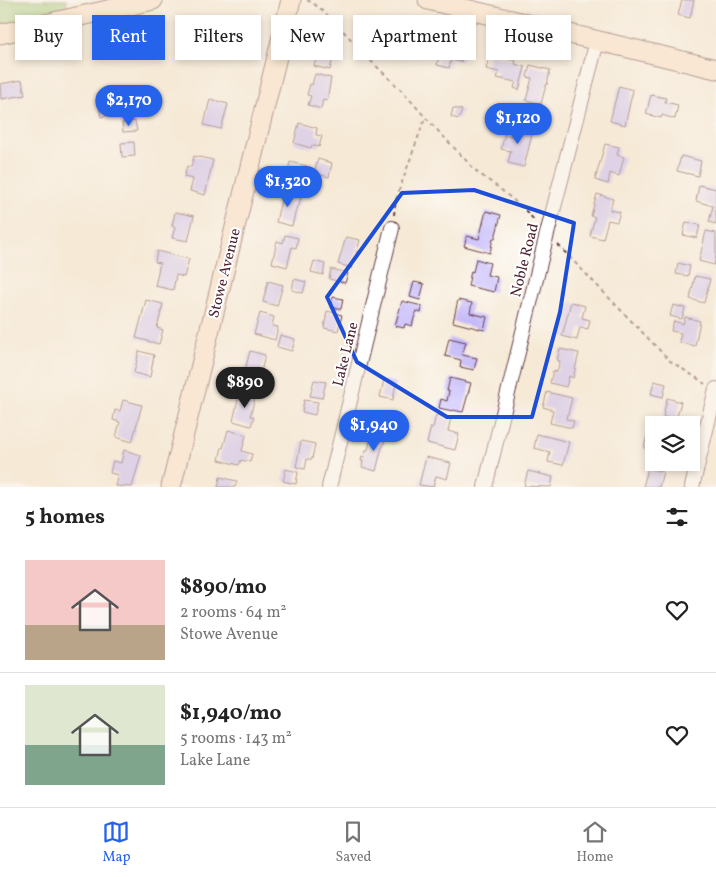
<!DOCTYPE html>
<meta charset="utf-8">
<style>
:root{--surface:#fff;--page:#f2f2f2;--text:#222;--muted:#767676;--line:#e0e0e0;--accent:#2563eb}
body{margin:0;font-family:Vollkorn,serif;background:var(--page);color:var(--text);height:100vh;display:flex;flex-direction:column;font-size:19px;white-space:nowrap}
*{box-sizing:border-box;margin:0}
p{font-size:16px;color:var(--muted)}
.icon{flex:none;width:28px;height:28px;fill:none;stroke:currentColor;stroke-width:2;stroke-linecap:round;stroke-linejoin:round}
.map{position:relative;height:487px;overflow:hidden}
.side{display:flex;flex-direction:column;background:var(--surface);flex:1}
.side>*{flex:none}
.top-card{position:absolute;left:15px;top:15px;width:686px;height:45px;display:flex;gap:10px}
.fabs{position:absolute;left:645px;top:416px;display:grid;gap:10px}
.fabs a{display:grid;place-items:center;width:55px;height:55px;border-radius:0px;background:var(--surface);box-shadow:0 2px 8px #0003;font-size:25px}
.price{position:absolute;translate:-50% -42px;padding:0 11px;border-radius:18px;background:var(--accent);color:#fff;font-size:16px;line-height:32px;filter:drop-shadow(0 1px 2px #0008)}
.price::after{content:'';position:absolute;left:50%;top:30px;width:15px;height:11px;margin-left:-8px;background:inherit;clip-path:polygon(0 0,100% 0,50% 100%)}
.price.on{background:#222;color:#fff}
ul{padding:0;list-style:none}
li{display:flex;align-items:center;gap:15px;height:125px;padding:0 25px}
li+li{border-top:1px solid var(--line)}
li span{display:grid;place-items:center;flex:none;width:140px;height:100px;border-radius:0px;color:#555}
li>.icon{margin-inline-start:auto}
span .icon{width:60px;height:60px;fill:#fffc;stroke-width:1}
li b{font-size:21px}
h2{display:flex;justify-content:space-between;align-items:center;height:60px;padding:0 25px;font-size:21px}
.chip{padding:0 18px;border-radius:0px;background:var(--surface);box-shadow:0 2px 8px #0003;font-size:18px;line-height:45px}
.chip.on{background:var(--accent);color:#fff}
.dock{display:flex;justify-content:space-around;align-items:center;height:70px;border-top:1px solid var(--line);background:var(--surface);font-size:14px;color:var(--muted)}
.dock a{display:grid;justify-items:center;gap:2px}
.dock .on{color:var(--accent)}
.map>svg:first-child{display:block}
</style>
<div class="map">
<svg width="716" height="487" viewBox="0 0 716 487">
<rect width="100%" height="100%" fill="#fff"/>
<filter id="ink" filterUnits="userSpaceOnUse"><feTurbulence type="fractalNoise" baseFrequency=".02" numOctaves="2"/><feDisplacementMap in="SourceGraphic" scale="10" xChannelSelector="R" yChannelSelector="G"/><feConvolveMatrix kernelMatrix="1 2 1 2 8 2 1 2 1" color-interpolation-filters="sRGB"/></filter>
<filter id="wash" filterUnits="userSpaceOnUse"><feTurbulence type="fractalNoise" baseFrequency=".0096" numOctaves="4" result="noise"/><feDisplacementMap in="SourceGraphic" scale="20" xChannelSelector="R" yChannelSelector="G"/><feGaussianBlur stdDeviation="1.12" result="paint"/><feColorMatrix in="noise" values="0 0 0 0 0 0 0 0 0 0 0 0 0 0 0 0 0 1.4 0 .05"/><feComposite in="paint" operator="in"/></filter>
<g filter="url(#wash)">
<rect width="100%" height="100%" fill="#f6ead7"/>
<path fill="#9ac977" stroke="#727451" d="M0 0H66L68 11 0 26Z"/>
<g id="blocks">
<path fill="#c3b7f8" d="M682 0H694L690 18 678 15Z
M230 15 246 19 238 50 217 46 224 16 230 18Z
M382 23 395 30 422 37 417 53 391 46 375 36Z
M320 36 332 40 330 47 335 49 330 70 314 66 318 52H316Z
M447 45 459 47 458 52 463 54 461 62 451 60 449 68 437 65 439 57 444 58Z
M490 54 516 61 515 64 525 67 519 90 514 88 516 82 497 78 499 72 486 69Z
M530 65 550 70 547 85H546L541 104 526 100 532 78 527 77Z
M315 74 331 78 327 101 323 100 321 109 308 105 311 96 307 95 310 84 312 85Z
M22 80 25 95 1 99 0 84Z
M619 86 633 90 625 125 610 121Z
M112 91 115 114 101 117 97 94Z
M651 95 666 98 665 102 678 105 675 119 662 115 661 118 646 114Z
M210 99 228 104 221 129 204 125Z
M453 108 462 110 459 119 451 117Z
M135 121 137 131 123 132 122 123Z
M299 123 317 128 316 135 322 136 319 147 312 145 311 148 294 143Z
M516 125 533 130 524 167 508 163 511 151 501 149 505 134 514 137Z
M134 142 135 156 122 157 121 143Z
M605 144 619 147 617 155 624 157 619 176 610 173 608 184 595 180Z
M194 156 213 160 205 195 190 191 193 179 184 177 187 166 191 167Z
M681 156 701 161 698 176 677 171Z
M318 159 332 163 329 177 314 173Z
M290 162 307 166 302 187 285 183Z
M699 185 716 189V224L709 222 713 206 696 201Z
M283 191 301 196 299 206H297L292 226 276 222Z
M597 194 613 199 610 210 620 212 617 222 608 220 603 239 590 236 595 217 591 216Z
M486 211 501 215 495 238H493L490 253 464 246 467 236 479 239Z
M175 212 194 216 188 241 172 238 175 227 172 226Z
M686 222 700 225 697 238 683 235Z
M706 231 716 233V257L714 265 699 261Z
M285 235 298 238 296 248 292 247 287 267 272 263 277 241 283 243Z
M346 237 360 240 352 268 338 264Z
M157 251 189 259 184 277 176 275 173 290 155 286 160 263 155 262Z
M476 259 490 263 487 275 497 277 494 292 468 286 471 271 473 272Z
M314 261 325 264 323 275 311 272Z
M678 263 690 266 688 276 676 274Z
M331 269 348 273 345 283 329 279Z
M695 276 710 279 704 303 690 299Z
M294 279 306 282 303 293 292 290Z
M268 281 283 285 277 306 263 302Z
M414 282 424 284 420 300 410 297Z
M333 297 343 299 341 309 330 307Z
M146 300 163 304 157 328 163 330 159 344 136 338Z
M458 300 472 303 470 313 487 317 484 330 453 322Z
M402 301 422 306 421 313 416 311 412 326 405 324 404 328 395 326Z
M571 302 585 306 582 318 590 320 588 329 580 327 577 340 562 336Z
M673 305 685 308 682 319 670 316Z
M327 311 342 315 338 331 324 328Z
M260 313 274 317 272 326 278 327 275 340 254 334Z
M685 317 700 321 695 346 679 342 681 333 671 331 674 321 683 324Z
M280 335 295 339 292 351 277 347Z
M449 338 466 342 462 355 477 358 474 370 460 367 461 360 445 356Z
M560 349 579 353 573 378 569 376 566 387 550 383 553 371 557 372 560 361 557 360Z
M139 351 154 355 150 377 134 373Z
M250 351 265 355 260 376 272 379 270 389 242 382Z
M450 378 471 383 463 412 453 410V411L439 408 441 399 447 401 449 391H447Z
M314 380 326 382 322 398 310 396Z
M384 380 396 383 393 400 380 397Z
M654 381 666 384 663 397 651 394Z
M240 391 256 395 250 416 254 417 251 426 233 421Z
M547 392 572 398 568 414H567L566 419 574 421 572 428 550 423 553 410 543 407Z
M667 398 681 402 676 420 663 417Z
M123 400 142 405 132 442 116 437 120 422 113 420 115 410 120 411Z
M304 400 318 402 315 415 302 412Z
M436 415 451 418 448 431 459 434 455 450 427 443 431 427 433 428Z
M228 430 246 435 242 451 252 454 250 462 241 460 239 465 219 460 222 447 223 448Z
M372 432 386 436 383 447H382L376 471 362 467 363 461H361L362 456 364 457 366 450H368Z
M537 434 569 442 563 465 548 462 550 452 534 448Z
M647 435 654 436V462L650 461 653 451 644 448Z
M301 441 315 444 312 459H307L305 469 296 467Z
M124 450 141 455 132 487 115 486 118 475 110 473 113 461 121 463Z
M426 457 451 463 447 479 436 476 433 487 419 485Z
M648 468 663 472 659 487H643Z
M286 469 298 472 296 484 283 481Z
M528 471 553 477 551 487 524 486Z
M220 477 237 481 235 487H218Z"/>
</g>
</g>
<g filter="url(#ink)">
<use href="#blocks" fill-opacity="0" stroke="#643d45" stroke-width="1"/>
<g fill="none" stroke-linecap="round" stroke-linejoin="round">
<defs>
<path id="street" d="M329 487 392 228
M485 487 547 234 597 41
M692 487 716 389"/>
<path id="secondary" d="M428 0 716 69
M0 34 153 0
M171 487 291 0"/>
</defs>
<use href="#street" stroke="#643d45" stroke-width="16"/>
<use href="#secondary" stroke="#643d45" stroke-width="21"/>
<path stroke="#643d45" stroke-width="2" stroke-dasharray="4 4" stroke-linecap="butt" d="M307 0 313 3 334 21 369 59 403 92 425 117 477 172 499 188 524 209 536 222
M394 215 396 199 425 118
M558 245 670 361 700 380 705 384"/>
<use href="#street" stroke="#fff" stroke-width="14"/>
<use href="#secondary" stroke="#fce5cf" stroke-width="19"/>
</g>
</g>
<path d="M0 0H716V487H0ZM474 190 574 223 560 312 532 417H447L357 362 327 297 402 193Z" fill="#f6ead7" fill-opacity=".55" fill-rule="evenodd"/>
<path fill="none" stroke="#1d4ed8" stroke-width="4" stroke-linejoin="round" d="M474 190 574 223 560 312 532 417H447L357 362 327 297 402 193Z"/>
<g text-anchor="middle" stroke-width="4" stroke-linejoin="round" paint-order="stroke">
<g font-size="15" fill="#4a1f2b" stroke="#fff">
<text transform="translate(524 260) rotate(-76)" y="5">Noble Road</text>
<text transform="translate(224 273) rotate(-76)" y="5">Stowe Avenue</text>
<text transform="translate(345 354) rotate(-76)" y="5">Lake Lane</text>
</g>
</g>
</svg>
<div class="fabs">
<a><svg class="icon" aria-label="layers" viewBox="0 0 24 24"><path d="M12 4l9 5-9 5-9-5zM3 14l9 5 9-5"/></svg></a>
</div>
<b class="price" style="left:129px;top:127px">$2,170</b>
<b class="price" style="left:518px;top:145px">$1,120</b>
<b class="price" style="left:288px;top:208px">$1,320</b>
<b class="price on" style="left:245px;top:409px">$890</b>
<b class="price" style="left:374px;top:452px">$1,940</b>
<div class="top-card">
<a class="chip">Buy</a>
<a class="chip on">Rent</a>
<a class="chip">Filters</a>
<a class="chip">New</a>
<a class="chip">Apartment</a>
<a class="chip">House</a>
</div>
</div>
<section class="side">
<h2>5 homes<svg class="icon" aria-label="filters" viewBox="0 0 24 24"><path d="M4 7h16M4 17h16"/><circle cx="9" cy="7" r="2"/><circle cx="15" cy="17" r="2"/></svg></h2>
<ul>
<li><span style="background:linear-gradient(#f6c9c9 65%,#b9a48a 0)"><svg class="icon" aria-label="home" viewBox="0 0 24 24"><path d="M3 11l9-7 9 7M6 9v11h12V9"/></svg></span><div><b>$890/mo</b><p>2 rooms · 64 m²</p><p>Stowe Avenue</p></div><svg class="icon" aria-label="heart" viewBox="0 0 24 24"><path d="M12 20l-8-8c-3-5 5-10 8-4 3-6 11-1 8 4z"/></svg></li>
<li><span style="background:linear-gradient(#dfe7d0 60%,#7fa58c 0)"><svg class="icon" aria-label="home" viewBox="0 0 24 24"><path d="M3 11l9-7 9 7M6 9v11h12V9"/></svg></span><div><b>$1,940/mo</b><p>5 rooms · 143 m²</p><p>Lake Lane</p></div><svg class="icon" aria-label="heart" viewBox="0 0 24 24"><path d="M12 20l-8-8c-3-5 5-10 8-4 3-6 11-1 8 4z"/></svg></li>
</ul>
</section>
<nav class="dock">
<a class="on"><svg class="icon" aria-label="map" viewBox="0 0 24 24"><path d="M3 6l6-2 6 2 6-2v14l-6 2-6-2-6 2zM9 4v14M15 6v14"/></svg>Map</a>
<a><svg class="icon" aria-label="saved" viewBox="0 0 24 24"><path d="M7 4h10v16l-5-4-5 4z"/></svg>Saved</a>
<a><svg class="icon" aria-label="home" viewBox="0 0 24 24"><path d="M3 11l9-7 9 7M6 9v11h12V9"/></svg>Home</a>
</nav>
